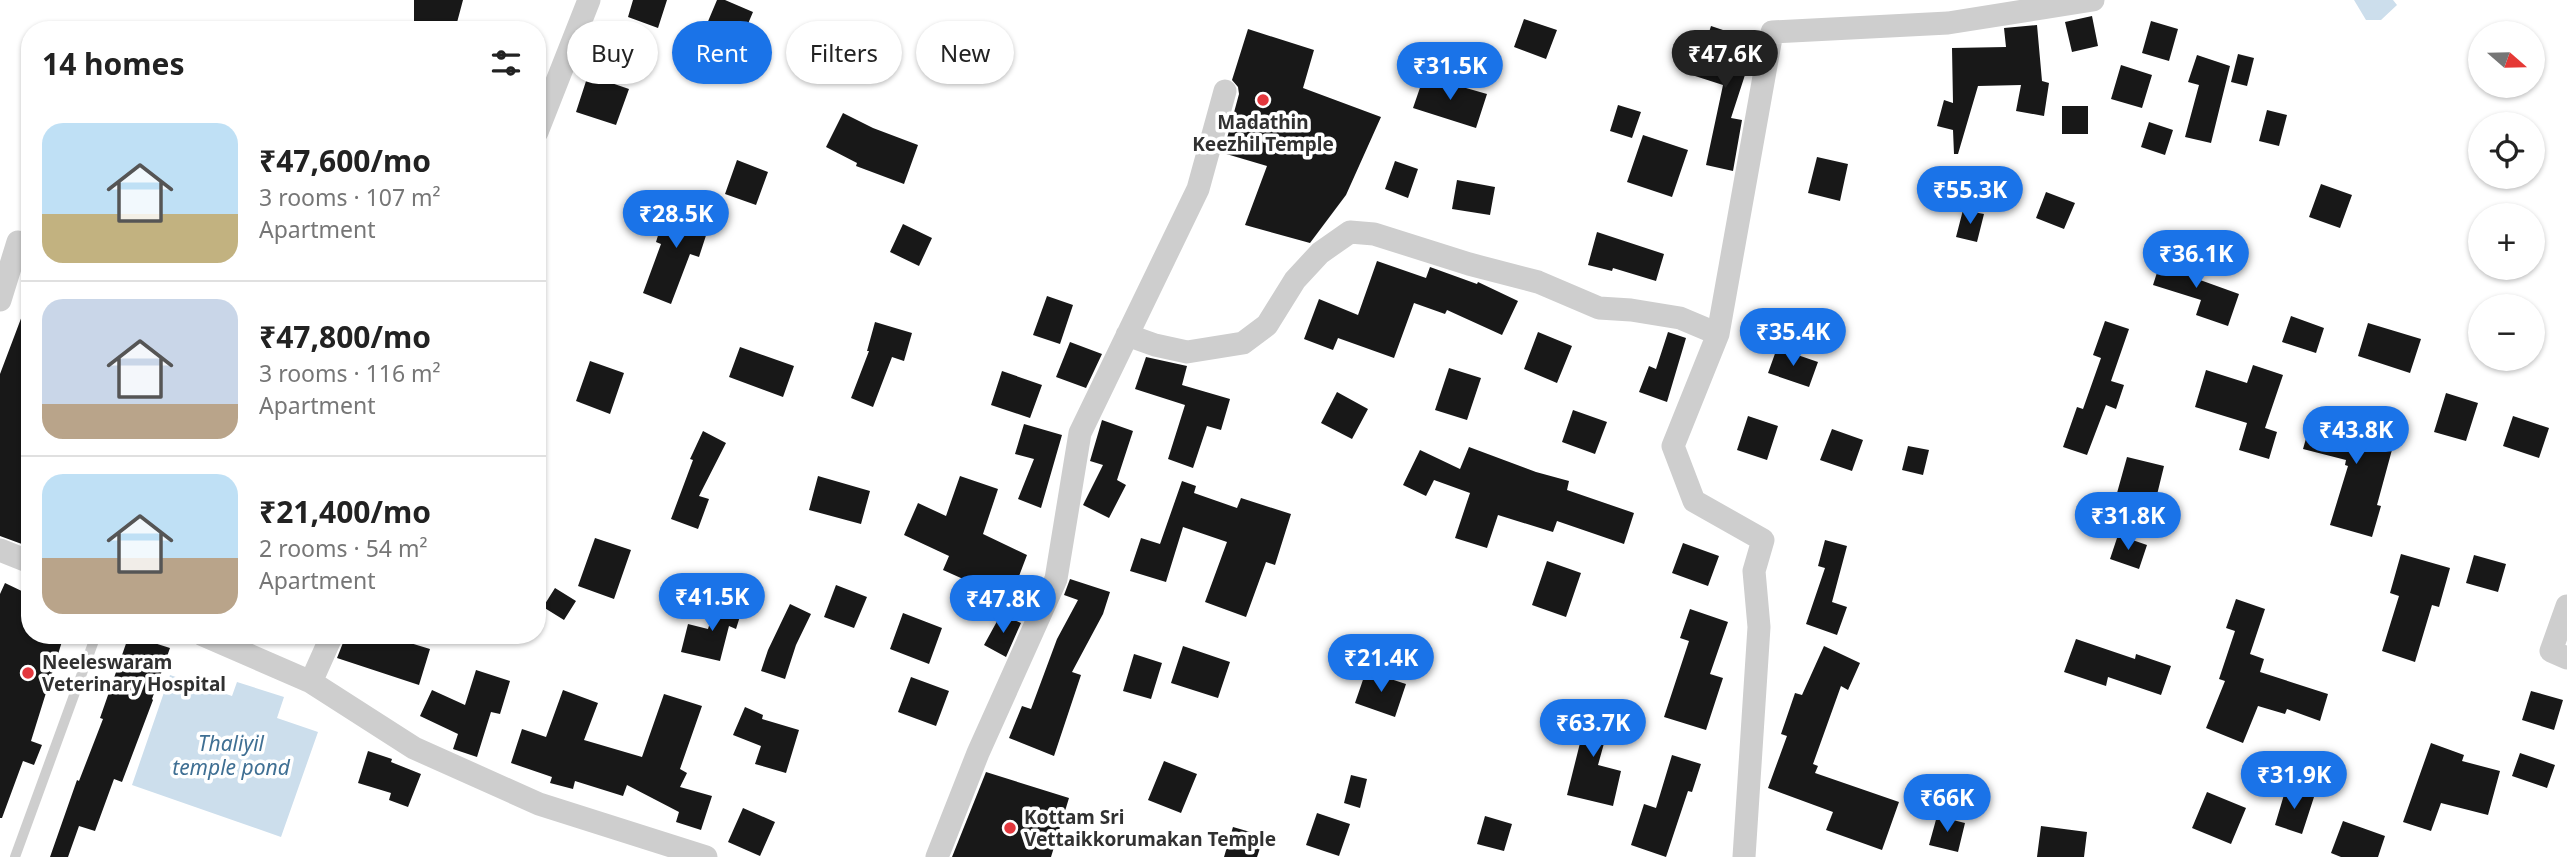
<!DOCTYPE html>
<meta charset="utf-8">
<style>
:root{--surface:#fff;--page:#f6f6f6;--text:#222;--muted:#767676;--line:#e0e0e0;--accent:#1a73e8}
body{margin:0;font-family:"Noto Sans",sans-serif;background:var(--page);color:var(--text);height:100vh;display:flex;flex-direction:column;font-size:26px;white-space:nowrap}
*{box-sizing:border-box;margin:0}
p{font-size:23px;color:var(--muted)}
.icon{flex:none;width:38px;height:38px;fill:none;stroke:currentColor;stroke-width:2;stroke-linecap:round;stroke-linejoin:round}
.map{position:relative;flex:1;overflow:hidden}
.panel{position:absolute;left:21px;top:21px;width:525px;height:623px;display:flex;flex-direction:column;background:var(--surface);border-radius:28px;box-shadow:0 2px 5px #0004}
.panel>*{flex:none}
.top-card{position:absolute;left:567px;top:21px;width:665px;height:63px;display:flex;gap:14px}
.needle{width:46px;rotate:110deg}
.buttons{position:absolute;left:2468px;top:21px;display:grid;gap:14px}
.buttons a{display:grid;place-items:center;width:77px;height:77px;border-radius:50%;background:var(--surface);box-shadow:0 2px 5px #0004;font-size:35px}
.price{position:absolute;translate:-50% -60px;padding:0 16px;border-radius:24px;background:var(--accent);color:#fff;font-size:23px;line-height:46px;filter:drop-shadow(0 2px 4px #0008)}
.price::after{content:'';position:absolute;left:50%;top:42px;width:21px;height:16px;margin-left:-10px;background:inherit;clip-path:polygon(0 0,100% 0,50% 100%)}
.price.on{background:#222;color:#fff}
ul{padding:0;list-style:none}
li{display:flex;align-items:center;gap:21px;height:175px;padding:0 21px}
li+li{border-top:2px solid var(--line)}
li span{display:grid;place-items:center;flex:none;width:196px;height:140px;border-radius:21px;color:#555}
li>.icon{margin-inline-start:auto}
span .icon{width:84px;height:84px;fill:#fffc;stroke-width:1}
li b{font-size:30px}
h2{display:flex;justify-content:space-between;align-items:center;height:84px;padding:0 21px;font-size:30px}
.chip{padding:0 24px;border-radius:32px;background:var(--surface);box-shadow:0 2px 5px #0004;font-size:24px;line-height:63px}
.chip.on{background:var(--accent);color:#fff}
.map>svg:first-child{display:block}
</style>
<div class="map">
<svg width="2567" height="857" viewBox="0 0 2567 857">
<rect width="100%" height="100%" fill="#fff"/>
<path fill="#ccdeec" d="M2354 0H2393L2397 5 2381 20H2366Z
M170 675 232 696 237 682 284 697 277 718 318 732 281 837 132 785Z"/>
<path fill="#181818" d="M414 0H463L455 30H414Z
M633 0H667L658 28 628 17Z
M717 0H725L753 12 736 52 701 38Z
M2092 16 2098 46 2072 52 2065 22Z
M1524 19 1557 30 1546 59 1514 47Z
M2151 21 2178 29 2169 61 2142 53Z
M2037 25 2042 81 2049 83 2044 116 2016 111 2021 85 1978 86 1958 154H1954L1953 130 1937 126 1944 100 1953 103 1952 48 2006 47 2004 28Z
M1711 26 1756 41 1731 118 1742 120 1733 171 1706 165 1723 85 1695 76Z
M1248 29 1314 50 1303 88 1381 117 1346 195 1310 243 1245 225 1267 166 1223 153 1239 94 1238 87 1232 80Z
M2238 54 2254 58 2247 86 2231 82Z
M2197 55 2230 66 2211 143 2185 137 2199 85 2188 82Z
M2121 65 2152 75 2142 108 2111 99Z
M588 75 629 89 616 125 576 112Z
M1424 76 1487 94 1476 128 1413 108Z
M1618 105 1641 112 1632 138 1610 131Z
M2062 106H2088V134H2062Z
M2267 110 2287 115 2279 146 2259 141Z
M843 113 873 128 918 145 904 184 856 166 857 163 826 147Z
M2149 122 2173 130 2165 155 2141 147Z
M1643 135 1688 150 1672 197 1627 182Z
M1817 157 1848 164 1840 201 1808 193Z
M737 160 768 172 756 205 725 194Z
M1395 161 1418 169 1408 198 1385 189Z
M1457 180 1495 187 1490 215 1452 209Z
M2321 184 2352 195 2340 228 2309 217Z
M2046 192 2075 203 2064 229 2036 218Z
M668 203 712 217 699 257 690 254 671 304 643 293 661 244 656 242Z
M1963 210 1984 214 1977 242 1956 237Z
M903 224 932 238 919 266 890 252Z
M1597 232 1664 254 1656 281 1613 268 1612 271 1588 265Z
M2163 254 2193 264 2189 276 2239 294 2228 326 2196 315 2201 300 2153 285Z
M1377 261 1426 278 1430 267 1477 284 1478 282 1518 301 1502 335 1447 310 1445 314 1414 303 1394 358 1338 338 1333 350 1304 339 1319 299 1358 315Z
M1047 296 1073 305 1060 344 1033 335Z
M28 300H30V547L0 536V374Z
M2291 316 2324 328 2316 353 2282 342Z
M1748 319 1771 324 1766 347 1743 342Z
M2105 321 2129 329 2111 381 2124 385 2116 409 2106 405 2087 455 2063 447 2077 407 2083 409 2101 358 2093 355Z
M875 322 912 333 904 361 892 357 873 407 851 398 869 351H867Z
M2368 323 2421 339 2410 373 2358 356Z
M1538 332 1572 346 1557 383 1524 369Z
M1668 332 1686 338 1667 402 1639 392 1649 366 1656 369Z
M1070 342 1102 354 1086 388 1056 377Z
M740 347 794 366 783 397 729 377Z
M1777 348 1818 362 1809 387 1768 373Z
M1146 357 1187 366 1182 385 1230 399 1221 430 1207 426 1193 468 1168 459 1185 405 1135 389Z
M590 361 624 373 610 414 576 401Z
M2253 365 2283 375 2265 428 2277 432 2269 459 2239 450 2247 423 2195 407 2206 370 2247 383Z
M1449 368 1481 378 1467 420 1435 410Z
M1002 371 1042 385 1030 418 991 405Z
M1337 392 1368 409 1352 439 1321 423Z
M2446 393 2478 403 2466 441 2434 432Z
M1573 410 1607 422 1595 454 1562 442Z
M2359 413 2399 424 2377 505 2381 506 2372 537 2330 525 2348 466 2345 465 2346 460 2303 449 2313 414 2356 425Z
M1748 416 1778 426 1767 460 1737 450Z
M2513 416 2549 428 2539 458 2503 446Z
M1102 420 1133 431 1117 480 1126 485 1109 518 1083 505 1103 465 1090 461Z
M1024 424 1062 435 1041 508 1018 499 1034 459 1015 454Z
M1832 429 1863 440 1852 471 1820 460Z
M703 431 726 443 699 496 709 499 698 529 671 519 693 460 690 459Z
M1908 446 1929 450 1923 475 1902 470Z
M1469 447 1536 472 1569 481 1567 490 1634 513 1624 544 1557 521 1553 532 1498 515 1487 548 1455 538 1470 493 1434 480 1426 496 1403 485 1420 450 1460 469Z
M2127 457 2164 466 2155 503 2117 493Z
M818 476 870 491 861 524 809 510Z
M960 476 998 489 983 534 1027 555 1010 600 943 570 949 556 904 535 918 503 946 516Z
M1182 481 1196 486 1194 493 1237 508 1241 498 1291 514 1275 565 1266 562 1246 617 1205 602 1227 542 1183 527 1166 582 1130 571 1141 538 1160 544Z
M2118 535 2147 545 2139 569 2110 559Z
M595 538 631 550 614 599 578 586Z
M1825 540 1847 546 1832 602 1847 607 1837 635 1806 624 1825 568 1818 566Z
M1683 543 1719 556 1708 586 1672 573Z
M2401 554 2450 568 2439 607 2432 605 2415 662 2382 651 2399 596 2390 593Z
M2474 555 2506 564 2498 592 2466 583Z
M1547 561 1581 573 1566 617 1532 605Z
M1070 579 1110 592 1103 614 1072 672 1081 675 1054 756 1009 738 1022 706 1031 709 1057 639 1078 600 1064 595Z
M5 583 30 595V635H64L31 741 42 745 34 765 23 761 2 818H0V594Z
M836 585 867 597 854 628 824 617Z
M555 588 576 601 564 620 543 607Z
M2236 599 2265 609 2250 654 2264 659 2260 672 2328 694 2320 721 2287 709 2285 714 2258 706 2243 743 2206 728 2225 681 2219 679 2235 631 2226 628Z
M716 602 742 610 736 629 729 626 720 661 681 652 688 624 708 629Z
M790 604 811 614 796 645 785 679 761 671 768 650Z
M1690 609 1728 622 1710 674 1723 678 1706 730 1664 717 1689 641 1680 638Z
M903 613 942 628 929 664 890 649Z
M1001 614 1021 623 1006 657 984 645Z
M129 635 170 648 152 699 153 700 122 782 114 779 95 831 79 826 68 857H50L77 780 79 781 103 719 100 718Z
M346 635H384L430 649 419 685 337 658Z
M2076 639 2135 659 2136 654 2171 666 2161 695 2108 677 2106 686 2064 672Z
M1183 646 1230 662 1218 698 1171 683Z
M1824 646 1860 663 1848 690 1841 686 1813 764 1818 766 1815 773 1899 802 1882 850 1826 830 1833 812 1768 788 1787 736 1781 734 1795 693 1802 695Z
M1134 654 1162 663 1151 699 1123 691Z
M476 670 510 681 500 714 491 712 477 757 453 749 458 734 420 716 432 690 465 705Z
M1366 671 1406 684 1395 717 1355 703Z
M911 677 949 691 936 726 898 712Z
M563 690 598 703 584 740 642 757 664 694 702 706 680 769 687 773 680 787 712 796 701 830 676 822 679 812 627 785 623 796 575 781 573 789 550 783 552 777 511 763 522 729 546 737Z
M2531 691 2563 700 2554 730 2522 720Z
M1583 703 1613 711 1598 765 1621 771 1613 806 1567 795 1582 735 1574 733Z
M745 707 763 715 762 719 799 730 786 773 755 764 761 746 733 735Z
M2431 743 2464 755 2462 761 2500 771 2488 815 2441 803 2431 831 2403 822Z
M368 751 392 759 391 762 421 774 408 807 389 800 391 793 358 783Z
M2520 753 2555 765 2547 788 2512 776Z
M1672 755 1701 764 1692 792 1688 791 1666 857 1631 845 1644 804 1656 808Z
M1164 761 1197 774 1181 813 1148 800Z
M986 772 1069 798 1051 857H952Z
M1351 775 1367 779 1360 808 1344 803Z
M2286 788 2314 797 2302 834 2275 825Z
M2207 792 2246 808 2231 844 2192 828Z
M743 808 775 822 760 856 728 842Z
M1317 813 1350 824 1339 856 1306 845Z
M1485 816 1512 824 1504 851 1477 844Z
M1937 816 1965 823 1958 852 1929 845Z
M2343 821 2385 836 2378 857H2341L2331 853Z
M2041 826 2087 832 2084 857H2037Z
M1233 827 1264 836 1257 857H1224Z"/>
<g fill="none" stroke-linecap="round" stroke-linejoin="round">
<path stroke="#cecece" stroke-width="10" d="M15 857 96 635"/>
<path stroke="#cecece" stroke-width="23" d="M537 132 589 0
M0 300 18 242
M1127 335 1155 345 1187 352 1243 343 1267 325 1295 280 1320 253 1350 232 1374 234 1469 264 1538 282 1599 308 1631 310 1680 318 1718 334
M0 550 30 562
M2567 606 2551 651 2567 658
M203 635 311 682 414 748 539 804 706 857
M311 682 332 635
M937 857 978 753 1056 579 1080 433 1198 189 1225 91
M1744 857 1759 627 1754 571 1763 540 1694 501 1673 446 1718 334 1772 32 1948 23 2093 0"/>
</g>
<g fill="#e3373d" stroke="#fff" stroke-width="2.5">
<circle cx="1263" cy="100" r="7"/>
<circle cx="28" cy="673" r="7"/>
<circle cx="1010" cy="828" r="7"/>
</g>
<g text-anchor="middle" stroke-width="7" stroke-linejoin="round" paint-order="stroke">
<g font-size="19" font-weight="bold" fill="#313131" stroke="#fff" text-anchor="start">
<text x="1263" y="129" text-anchor="middle">Madathin<tspan x="1263" dy="22">Keezhil Temple</tspan></text>
<text x="42" y="669">Neeleswaram<tspan x="42" dy="22">Veterinary Hospital</tspan></text>
<text x="1024" y="824">Kottam Sri<tspan x="1024" dy="22">Vettaikkorumakan Temple</tspan></text>
</g>
<g font-size="21" font-style="italic" fill="#3f6f93" stroke="#fff">
<text x="231" y="751">Thaliyil<tspan x="231" dy="24">temple pond</tspan></text>
</g>
</g>
</svg>
<div class="buttons">
<a><svg class="needle" viewBox="-14 -14 28 28"><path d="M0-13l5 13h-10z" fill="#e53935"/><path d="M0 13l5-13h-10z" fill="#767676"/></svg></a>
<a><svg class="icon" aria-label="locate" viewBox="0 0 24 24"><circle cx="12" cy="12" r="6"/><path d="M12 2v4M12 18v4M2 12h4M18 12h4"/></svg></a>
<a>+</a>
<a>−</a>
</div>
<b class="price on" style="left:1725px;top:90px">₹47.6K</b>
<b class="price" style="left:1450px;top:102px">₹31.5K</b>
<b class="price" style="left:1970px;top:226px">₹55.3K</b>
<b class="price" style="left:676px;top:250px">₹28.5K</b>
<b class="price" style="left:2196px;top:290px">₹36.1K</b>
<b class="price" style="left:1793px;top:368px">₹35.4K</b>
<b class="price" style="left:2356px;top:466px">₹43.8K</b>
<b class="price" style="left:2128px;top:552px">₹31.8K</b>
<b class="price" style="left:712px;top:633px">₹41.5K</b>
<b class="price" style="left:1003px;top:635px">₹47.8K</b>
<b class="price" style="left:1381px;top:694px">₹21.4K</b>
<b class="price" style="left:1593px;top:759px">₹63.7K</b>
<b class="price" style="left:2294px;top:811px">₹31.9K</b>
<b class="price" style="left:1947px;top:834px">₹66K</b>
<div class="top-card">
<a class="chip">Buy</a>
<a class="chip on">Rent</a>
<a class="chip">Filters</a>
<a class="chip">New</a>
</div>
<section class="panel">
<h2>14 homes<svg class="icon" aria-label="filters" viewBox="0 0 24 24"><path d="M4 7h16M4 17h16"/><circle cx="9" cy="7" r="2"/><circle cx="15" cy="17" r="2"/></svg></h2>
<ul>
<li><span style="background:linear-gradient(#bfe0f5 65%,#c2b280 0)"><svg class="icon" aria-label="home" viewBox="0 0 24 24"><path d="M3 11l9-7 9 7M6 9v11h12V9"/></svg></span><div><b>₹47,600/mo</b><p>3 rooms · 107 m²</p><p>Apartment</p></div></li>
<li><span style="background:linear-gradient(#c9d6e8 75%,#b9a48a 0)"><svg class="icon" aria-label="home" viewBox="0 0 24 24"><path d="M3 11l9-7 9 7M6 9v11h12V9"/></svg></span><div><b>₹47,800/mo</b><p>3 rooms · 116 m²</p><p>Apartment</p></div></li>
<li><span style="background:linear-gradient(#bfe0f5 60%,#b9a48a 0)"><svg class="icon" aria-label="home" viewBox="0 0 24 24"><path d="M3 11l9-7 9 7M6 9v11h12V9"/></svg></span><div><b>₹21,400/mo</b><p>2 rooms · 54 m²</p><p>Apartment</p></div></li>
</ul>
</section>
</div>
